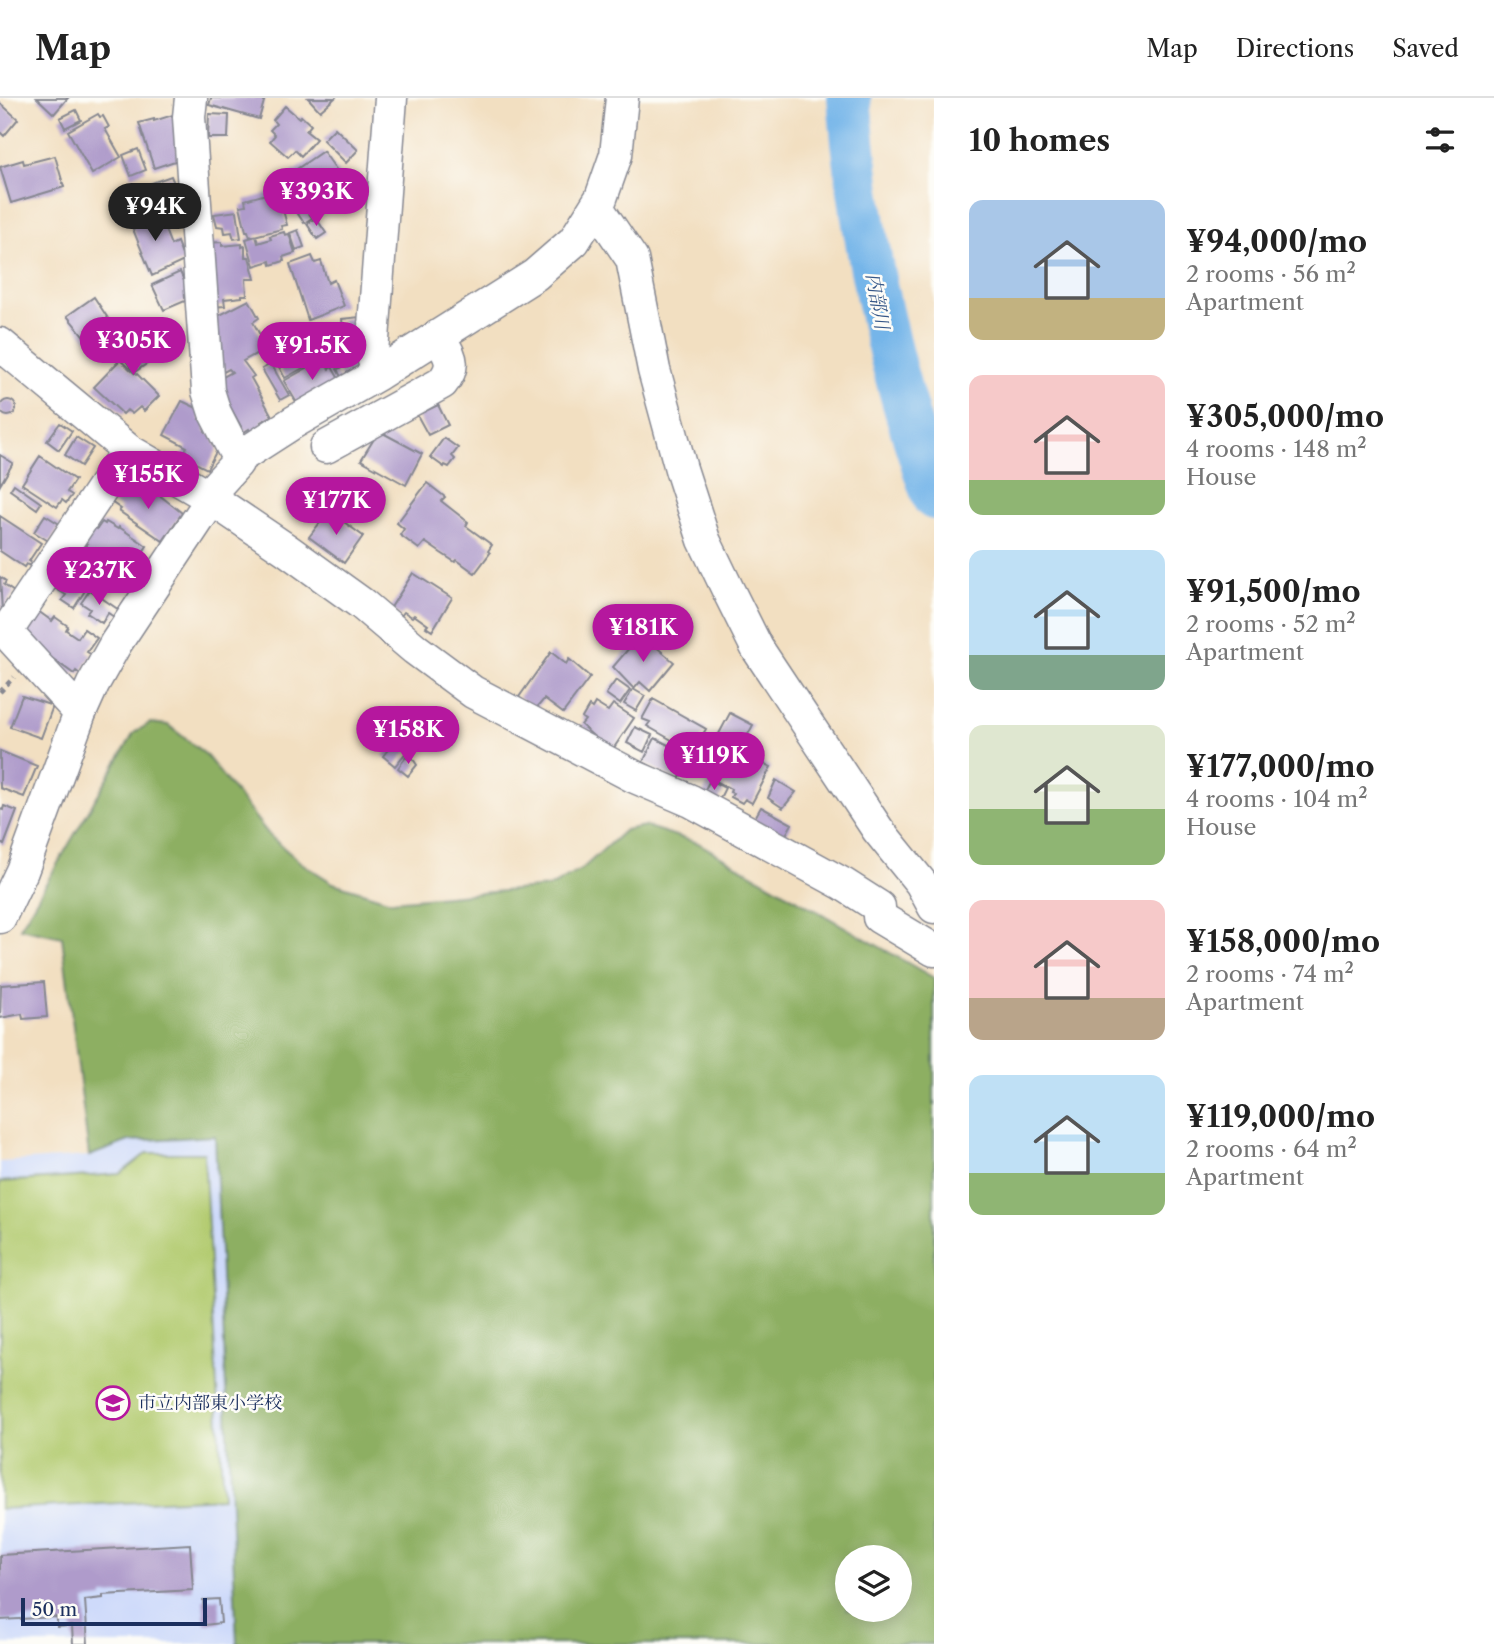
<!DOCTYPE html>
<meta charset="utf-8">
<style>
:root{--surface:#fff;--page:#f2f2f2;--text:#222;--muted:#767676;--line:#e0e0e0;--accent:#b5179e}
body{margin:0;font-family:"Libre Caslon Text","Noto Serif JP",serif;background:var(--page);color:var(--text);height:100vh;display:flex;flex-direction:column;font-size:26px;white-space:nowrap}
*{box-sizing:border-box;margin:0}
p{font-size:23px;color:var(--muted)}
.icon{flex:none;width:38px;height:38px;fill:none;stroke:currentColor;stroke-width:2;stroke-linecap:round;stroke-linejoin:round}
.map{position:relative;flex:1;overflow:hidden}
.side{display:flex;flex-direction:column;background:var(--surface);width:560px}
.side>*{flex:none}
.buttons{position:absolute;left:835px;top:1447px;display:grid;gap:14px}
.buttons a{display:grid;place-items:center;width:77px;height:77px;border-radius:50%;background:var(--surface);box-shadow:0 4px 18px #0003;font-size:35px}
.scale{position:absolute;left:21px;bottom:18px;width:186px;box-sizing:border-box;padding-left:7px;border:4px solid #1b2f5e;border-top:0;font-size:19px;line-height:24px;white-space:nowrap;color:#1b2f5e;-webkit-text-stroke:5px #fdfcf7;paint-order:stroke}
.price{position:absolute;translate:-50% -60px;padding:0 16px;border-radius:24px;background:var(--accent);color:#fff;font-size:23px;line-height:46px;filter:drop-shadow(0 2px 4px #0008)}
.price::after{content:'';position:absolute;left:50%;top:42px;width:21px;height:16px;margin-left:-10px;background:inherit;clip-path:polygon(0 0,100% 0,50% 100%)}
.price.current{background:#222;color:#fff}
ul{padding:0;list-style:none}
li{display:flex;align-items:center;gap:21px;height:175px;padding:0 35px}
li span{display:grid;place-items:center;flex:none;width:196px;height:140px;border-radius:14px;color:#555}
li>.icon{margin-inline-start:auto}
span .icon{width:84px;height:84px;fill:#fffc;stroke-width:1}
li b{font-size:30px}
h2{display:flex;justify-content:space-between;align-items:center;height:84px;padding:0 35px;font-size:30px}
header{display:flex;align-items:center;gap:42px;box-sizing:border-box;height:98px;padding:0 35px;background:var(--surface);border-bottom:2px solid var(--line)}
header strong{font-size:33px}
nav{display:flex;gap:38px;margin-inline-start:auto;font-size:24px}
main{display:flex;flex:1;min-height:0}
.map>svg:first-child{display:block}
</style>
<header>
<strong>Map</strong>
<nav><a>Map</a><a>Directions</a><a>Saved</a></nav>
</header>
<main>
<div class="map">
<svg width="934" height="1546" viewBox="0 0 934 1546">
<rect width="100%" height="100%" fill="#fdfcf7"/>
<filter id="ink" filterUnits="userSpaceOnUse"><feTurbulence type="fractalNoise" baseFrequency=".0143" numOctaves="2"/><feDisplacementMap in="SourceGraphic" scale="14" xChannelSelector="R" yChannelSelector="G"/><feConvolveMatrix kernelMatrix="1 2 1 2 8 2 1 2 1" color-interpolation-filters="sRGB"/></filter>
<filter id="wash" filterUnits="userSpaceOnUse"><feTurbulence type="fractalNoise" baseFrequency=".00686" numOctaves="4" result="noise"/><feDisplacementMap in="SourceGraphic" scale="28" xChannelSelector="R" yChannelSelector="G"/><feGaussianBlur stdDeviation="1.57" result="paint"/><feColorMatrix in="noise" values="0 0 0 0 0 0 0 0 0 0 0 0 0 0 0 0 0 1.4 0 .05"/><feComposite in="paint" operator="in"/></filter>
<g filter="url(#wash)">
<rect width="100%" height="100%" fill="#f2dfc1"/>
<path fill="#cedafa" d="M215 1038 237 1546H0V1064L89 1058 129 1043Z"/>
<path fill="#b2cb70" stroke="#667d67" stroke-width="2" d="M147 1055H204L223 1400 0 1411V1084L120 1076Z"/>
<path fill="#8daf62" stroke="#546f60" stroke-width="2" fill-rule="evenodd" d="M150 625 168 627 205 656 270 738 300 764 333 785 391 803 550 789 582 771 625 732 645 728 698 745 934 880V1546H237L215 1038 129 1043 89 1058 62 839 20 830 134 635ZM847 1460H900V1512H847Z"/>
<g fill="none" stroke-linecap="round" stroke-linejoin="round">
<path stroke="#75b5e9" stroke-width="44" d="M849 0C860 140 888 267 934 400"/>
</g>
<g id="blocks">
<path fill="#af9bcb" d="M37 0H68L54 16Z
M211 0H265L259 21 209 7Z
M308 0H335L320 13Z
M0 5 18 21 4 38 0 34Z
M285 8 299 20 301 18 311 27 306 33 316 41 301 58 295 52 288 59 270 43 275 37 270 32 276 26 273 22Z
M76 12 81 22 65 30 60 20Z
M98 16 100 19 103 18 109 29 105 31 121 59 92 76 68 33Z
M176 16 178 62 154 70 139 25 154 21V23Z
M209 16 229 17 228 40H208Z
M335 30 358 52 346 65 323 42Z
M138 51 146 72 131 78 123 57Z
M323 53 352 94 320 117 291 75Z
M55 58 64 89 11 105 0 69 23 62 24 66Z
M171 78 182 104 158 113 155 106 143 111 141 107 124 113 118 97Z
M273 94 274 99 279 97 287 127 281 128 282 131 250 139 248 133H246L240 108 246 107 245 102Z
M304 108 312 120 304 125 296 113Z
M148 110 156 130 163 127 171 147 177 144 184 163 152 178 128 119Z
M237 113 241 140 234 141 232 134 225 135 224 129 217 128 214 116Z
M316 120 326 135 317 141 307 126Z
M298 132 304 149 296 152 290 135Z
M284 134 285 137 289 136 295 155 283 159 284 163 271 167 270 163 254 168 246 141 256 138 258 145 271 141 270 138Z
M222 144V148L242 146V149L245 148V159H249L255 181H246L247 197H242V199L224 201 225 208 212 209 207 145Z
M312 158 315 165 321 163 328 185 334 182 344 208 308 222 290 166Z
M180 174 192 200 164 212 152 187Z
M94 199 111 225 87 242 67 218Z
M249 202 259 220 253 224 265 246 262 249 263 252 243 263 254 278 251 280 272 318 261 324 263 328 251 335 249 331 244 334 216 283 232 274 229 271 214 279V220Z
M360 219 364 245 345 247 342 221Z
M302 233 305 240 317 233 320 238 324 237 333 253 285 280 269 251Z
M164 234 173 248 135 274 159 298 144 313 140 309 132 316 127 312 123 316 94 289 120 262 135 276 122 256 144 242 147 245Z
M364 248V274L344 285 337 271 347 268 340 255Z
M323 261 329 271 332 269 340 283 298 307 284 283Z
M271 266 289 297 280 302 262 271Z
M0 310a8 8 0 1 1 16 0a8 8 0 1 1-16 0Z
M182 303 203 313 199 321 208 326 205 333 212 337 218 350 207 371 182 358 187 349 164 337Z
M438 307 448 327 428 337 417 317Z
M60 325 72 333 59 352 47 343Z
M379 333 422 356 406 387 361 362Z
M76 339 93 350 81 368 65 357Z
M444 340 458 350 452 358 455 361 449 369 445 367 444 369 430 359Z
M0 357 13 365 0 387Z
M40 358 75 382 67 394 72 397 66 405 62 402 57 409 22 386Z
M427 385 445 399 441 403 468 424 466 428 492 447 488 453 490 455 475 475 457 462 455 464 441 455 425 444 419 451 400 437 404 431 397 425Z
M14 386 41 405 37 411 10 392Z
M135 388 145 395 149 389 182 415 163 443 119 413 121 411 111 404 120 390 129 396Z
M329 413 363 438 344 465 309 439Z
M45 417 61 427 50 444 34 434Z
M0 418 41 445 29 463 32 465 30 468 26 466 24 469 0 453Z
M102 424 105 426 106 424 118 431 119 429 147 448 125 480 102 464 99 468 81 455 87 446 84 445 95 429 97 431Z
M413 475 452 500 432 533 426 529 428 527 414 517 412 519 404 514 401 518 390 511Z
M64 477 75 484 80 477 91 483 74 510 62 502 66 497 56 491Z
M0 479 6 483 4 487 14 494 2 513Z
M90 492 119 512 114 519 108 515 102 525 87 515 90 511 81 505Z
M38 513 52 523 55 519 68 528 66 532 78 540 84 531 97 540 87 554 92 557 80 576 76 573 74 576 20 537Z
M641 536 674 564 650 593 640 584 634 591 613 569Z
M551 554 566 566 569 561 590 579 563 615 544 601 535 612 519 599Z
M616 582 630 592 620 606 606 596Z
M633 591 645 598 636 613 624 606Z
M22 598 53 608 41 640 10 629Z
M653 601 706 631 693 654 647 628 650 624 642 621Z
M595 605 608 613 613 606 634 620 611 654 581 627 585 622 582 620 589 608 592 610Z
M730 615 753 627 739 654 771 669 752 705 745 701 742 705 731 699 733 695 730 694 731 691 708 679 714 669 704 664Z
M635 629 652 637 644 654 627 645Z
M399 638 411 648 395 668 383 658Z
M655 640 691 659 678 683 643 664Z
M0 653 37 668 24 699 0 690Z
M411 658 417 667 408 678 398 670 406 659 408 661Z
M710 682 725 690 717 706 702 697Z
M776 682 796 694 783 710 768 700Z
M4 708 17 713 4 747 0 745V711L3 712Z
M761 709 792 726 783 742 752 725Z
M44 884 47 919 23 921 22 916 0 920 1 887Z
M190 1446 193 1492 103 1497V1500L85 1502 88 1546H73L72 1528 57 1529V1519L0 1522V1457Z
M219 1501 221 1525 205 1527 203 1502Z"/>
</g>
</g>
<g filter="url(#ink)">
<use href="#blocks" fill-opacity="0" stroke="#868790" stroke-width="2"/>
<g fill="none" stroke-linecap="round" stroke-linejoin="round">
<defs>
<path id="minor" d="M191 0 189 19 208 293 215 315 238 360
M596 108 632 161 654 272 681 371 704 442 728 492 757 550 878 732 921 785 934 809
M0 246 128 352 207 398 287 452 362 506 415 551 473 594 635 679 691 703 843 786 879 809V819L934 852
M378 276 372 255 391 0
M326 349 442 285C458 265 449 258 439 238
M80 615 6 534 128 352
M0 819 22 773 80 615 93 586 116 545 205 411 207 398 237 365 238 360 294 324 378 276 535 177 574 143 601 100 616 57 622 0"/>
</defs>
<use href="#minor" stroke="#868790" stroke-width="35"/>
<path stroke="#868790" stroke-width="4.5" stroke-dasharray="5 5" stroke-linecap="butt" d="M0 594 14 579"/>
<use href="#minor" stroke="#fff" stroke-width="32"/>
</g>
</g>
<defs>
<symbol id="school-ring" viewBox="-11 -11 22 22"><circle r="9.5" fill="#fdfcf7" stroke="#b5179e" stroke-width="1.5"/><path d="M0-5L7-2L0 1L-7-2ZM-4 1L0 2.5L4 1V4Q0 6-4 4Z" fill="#b5179e"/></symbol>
</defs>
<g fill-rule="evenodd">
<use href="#school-ring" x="94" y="1286" width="38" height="38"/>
</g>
<g text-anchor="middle" stroke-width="5" stroke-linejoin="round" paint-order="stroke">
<g font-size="18" fill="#1b2f5e" stroke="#fdfcf7" text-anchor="start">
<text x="138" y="1311">市立内部東小学校</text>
</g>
<g font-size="19" font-style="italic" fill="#365788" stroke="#fdfcf7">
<text transform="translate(878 203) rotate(80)" y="7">内部川</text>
</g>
</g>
</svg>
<div class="buttons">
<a><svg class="icon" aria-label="layers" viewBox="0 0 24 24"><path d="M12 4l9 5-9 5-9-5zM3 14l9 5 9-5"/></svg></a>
</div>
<div class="scale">50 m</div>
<b class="price" style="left:316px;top:130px">¥393K</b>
<b class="price current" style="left:155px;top:145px">¥94K</b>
<b class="price" style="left:133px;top:279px">¥305K</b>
<b class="price" style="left:312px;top:284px">¥91.5K</b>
<b class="price" style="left:148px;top:413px">¥155K</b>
<b class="price" style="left:336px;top:439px">¥177K</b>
<b class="price" style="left:99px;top:509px">¥237K</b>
<b class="price" style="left:643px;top:566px">¥181K</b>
<b class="price" style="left:408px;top:668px">¥158K</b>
<b class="price" style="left:714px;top:694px">¥119K</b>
</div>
<section class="side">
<h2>10 homes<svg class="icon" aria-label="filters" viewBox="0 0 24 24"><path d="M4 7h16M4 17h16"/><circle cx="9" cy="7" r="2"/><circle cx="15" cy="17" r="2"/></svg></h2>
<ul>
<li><span style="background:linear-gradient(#a9c7e8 70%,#c2b280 0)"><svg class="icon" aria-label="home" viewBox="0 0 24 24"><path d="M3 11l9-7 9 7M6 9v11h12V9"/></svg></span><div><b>¥94,000/mo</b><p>2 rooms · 56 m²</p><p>Apartment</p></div></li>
<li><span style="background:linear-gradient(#f6c9c9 75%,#8fb573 0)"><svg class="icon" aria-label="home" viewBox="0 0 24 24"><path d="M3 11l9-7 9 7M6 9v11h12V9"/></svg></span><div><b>¥305,000/mo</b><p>4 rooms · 148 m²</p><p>House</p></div></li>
<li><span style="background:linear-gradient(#bfe0f5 75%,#7fa58c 0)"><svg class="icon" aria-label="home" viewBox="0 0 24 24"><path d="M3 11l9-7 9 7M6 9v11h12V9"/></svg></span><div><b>¥91,500/mo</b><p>2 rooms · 52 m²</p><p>Apartment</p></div></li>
<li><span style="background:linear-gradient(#dfe7d0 60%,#8fb573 0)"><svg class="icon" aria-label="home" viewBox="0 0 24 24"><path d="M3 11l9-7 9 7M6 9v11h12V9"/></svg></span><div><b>¥177,000/mo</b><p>4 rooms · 104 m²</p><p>House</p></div></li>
<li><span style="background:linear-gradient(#f6c9c9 70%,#b9a48a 0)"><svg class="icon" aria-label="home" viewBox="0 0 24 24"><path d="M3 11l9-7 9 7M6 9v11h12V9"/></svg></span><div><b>¥158,000/mo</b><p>2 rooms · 74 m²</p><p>Apartment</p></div></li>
<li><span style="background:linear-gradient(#bfe0f5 70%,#8fb573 0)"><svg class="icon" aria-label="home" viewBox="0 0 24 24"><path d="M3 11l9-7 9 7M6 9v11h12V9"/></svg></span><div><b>¥119,000/mo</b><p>2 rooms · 64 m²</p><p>Apartment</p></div></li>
</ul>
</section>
</main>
